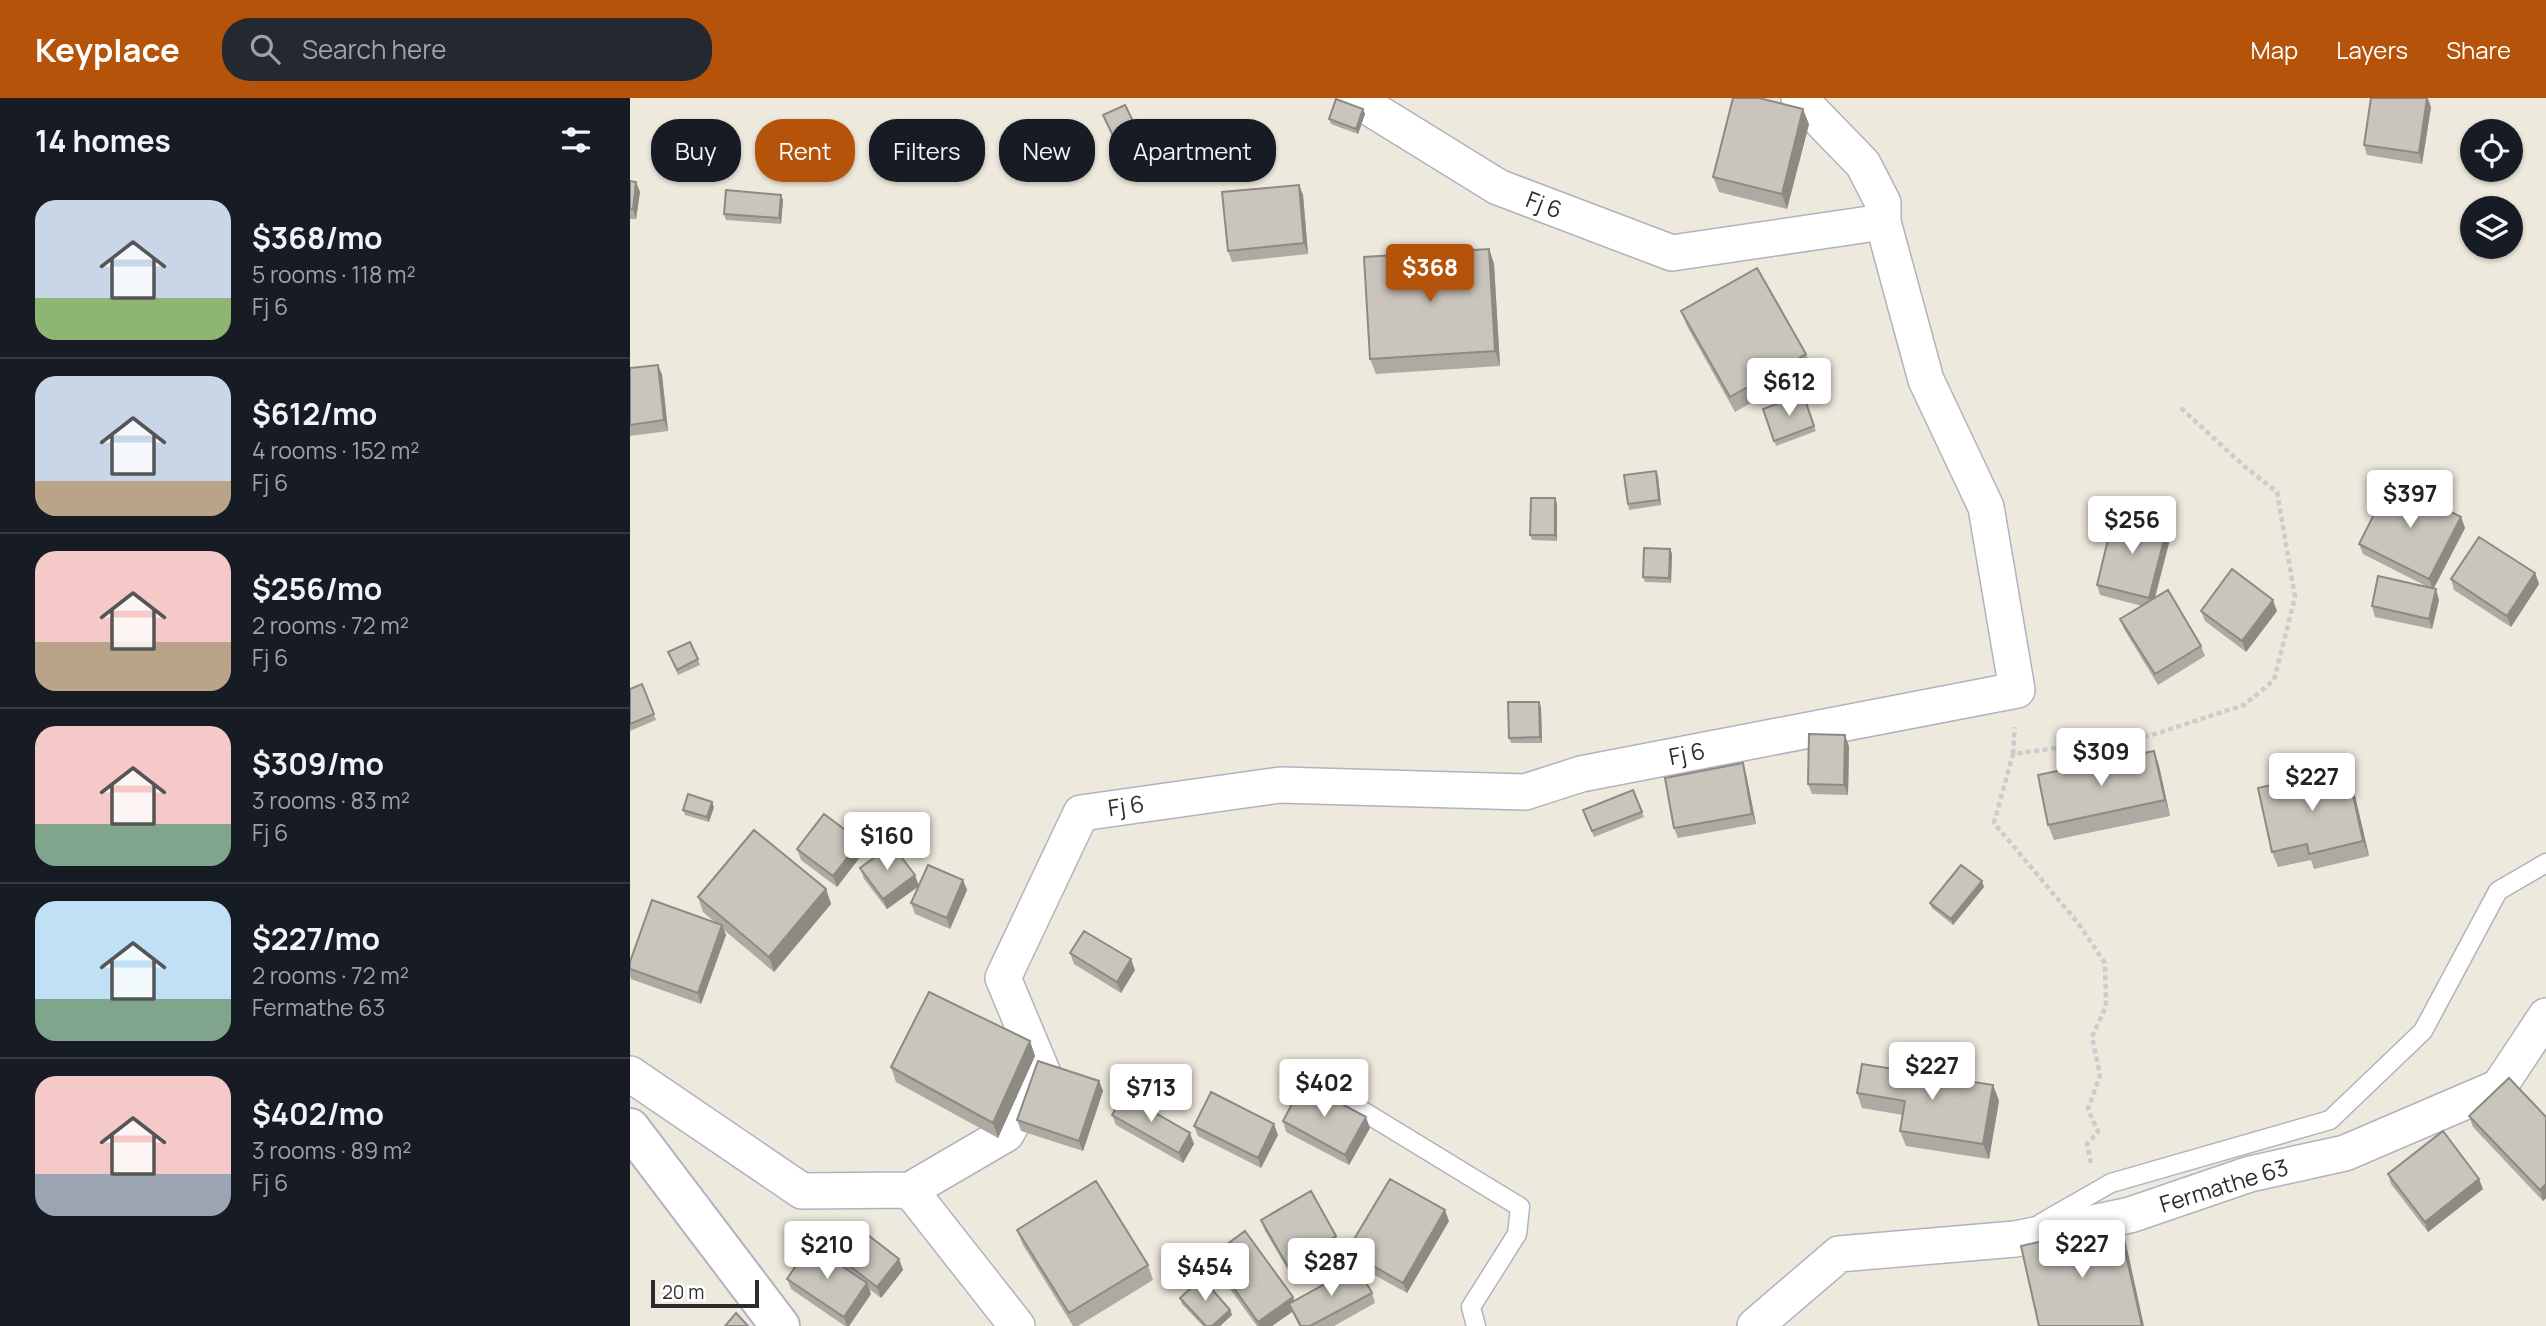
<!DOCTYPE html>
<meta charset="utf-8">
<style>
:root{--surface:#171b24;--page:#242831;--text:#f1f3f6;--muted:#9ea1a6;--line:#363941;--accent:#b45309}
body{margin:0;font-family:Manrope,sans-serif;background:var(--page);color:var(--text);height:100vh;display:flex;flex-direction:column;font-size:26px;white-space:nowrap}
*{box-sizing:border-box;margin:0}
p{font-size:23px;color:var(--muted)}
.icon{flex:none;width:38px;height:38px;fill:none;stroke:currentColor;stroke-width:2;stroke-linecap:round;stroke-linejoin:round}
.map{position:relative;flex:1;overflow:hidden}
.sheet{display:flex;flex-direction:column;background:var(--surface);width:630px}
.sheet>*{flex:none}
.guide{position:absolute;left:21px;top:21px;width:665px;height:63px;display:flex;gap:14px}
.fabs{position:absolute;left:1830px;top:21px;display:grid;gap:14px}
.fabs a{display:grid;place-items:center;width:63px;height:63px;border-radius:50%;background:var(--surface);box-shadow:0 2px 5px #0004;font-size:35px}
.scale{position:absolute;left:21px;bottom:18px;width:108px;box-sizing:border-box;padding-left:7px;border:4px solid #2c2c2c;border-top:0;font-size:19px;line-height:24px;white-space:nowrap;color:#2c2c2c;-webkit-text-stroke:5px #fff;paint-order:stroke}
.price{position:absolute;translate:-50% -60px;padding:0 16px;border-radius:7px;background:#fff;color:#222;font-size:23px;line-height:46px;filter:drop-shadow(0 2px 4px #0008)}
.price::after{content:'';position:absolute;left:50%;top:42px;width:21px;height:16px;margin-left:-10px;background:inherit;clip-path:polygon(0 0,100% 0,50% 100%)}
.price.on{background:var(--accent);color:#fff}
ul{padding:0;list-style:none}
li{display:flex;align-items:center;gap:21px;height:175px;padding:0 35px}
li+li{border-top:2px solid var(--line)}
li span{display:grid;place-items:center;flex:none;width:196px;height:140px;border-radius:21px;color:#555}
li>.icon{margin-inline-start:auto}
span .icon{width:84px;height:84px;fill:#fffc;stroke-width:1}
li b{font-size:30px}
h2{display:flex;justify-content:space-between;align-items:center;height:84px;padding:0 35px;font-size:30px}
.pill{padding:0 24px;border-radius:28px;background:var(--surface);box-shadow:0 2px 5px #0004;font-size:24px;line-height:63px}
.pill.on{background:var(--accent);color:#fff}
header{display:flex;align-items:center;gap:42px;box-sizing:border-box;height:98px;padding:0 35px;background:var(--accent);color:#fff}
header strong{font-size:33px}
nav{display:flex;gap:38px;margin-inline-start:auto;font-size:24px}
.search{width:490px;height:63px;background:var(--page);display:flex;align-items:center;gap:18px;box-sizing:border-box;padding:0 24px;border-radius:28px;color:var(--muted);font-size:26px}
main{display:flex;flex:1;min-height:0}
.map>svg:first-child{display:block}
</style>
<header>
<strong>Keyplace</strong>
<div class="search"><svg class="icon" aria-label="search" viewBox="0 0 24 24"><circle cx="10" cy="10" r="6"/><path d="M15 15l6 6"/></svg>Search here</div>
<nav><a>Map</a><a>Layers</a><a>Share</a></nav>
</header>
<main>
<section class="sheet">
<h2>14 homes<svg class="icon" aria-label="filters" viewBox="0 0 24 24"><path d="M4 7h16M4 17h16"/><circle cx="9" cy="7" r="2"/><circle cx="15" cy="17" r="2"/></svg></h2>
<ul>
<li><span style="background:linear-gradient(#c9d6e8 70%,#8fb573 0)"><svg class="icon" aria-label="home" viewBox="0 0 24 24"><path d="M3 11l9-7 9 7M6 9v11h12V9"/></svg></span><div><b>$368/mo</b><p>5 rooms · 118 m²</p><p>Fj 6</p></div></li>
<li><span style="background:linear-gradient(#c9d6e8 75%,#b9a48a 0)"><svg class="icon" aria-label="home" viewBox="0 0 24 24"><path d="M3 11l9-7 9 7M6 9v11h12V9"/></svg></span><div><b>$612/mo</b><p>4 rooms · 152 m²</p><p>Fj 6</p></div></li>
<li><span style="background:linear-gradient(#f6c9c9 65%,#b9a48a 0)"><svg class="icon" aria-label="home" viewBox="0 0 24 24"><path d="M3 11l9-7 9 7M6 9v11h12V9"/></svg></span><div><b>$256/mo</b><p>2 rooms · 72 m²</p><p>Fj 6</p></div></li>
<li><span style="background:linear-gradient(#f6c9c9 70%,#7fa58c 0)"><svg class="icon" aria-label="home" viewBox="0 0 24 24"><path d="M3 11l9-7 9 7M6 9v11h12V9"/></svg></span><div><b>$309/mo</b><p>3 rooms · 83 m²</p><p>Fj 6</p></div></li>
<li><span style="background:linear-gradient(#bfe0f5 70%,#7fa58c 0)"><svg class="icon" aria-label="home" viewBox="0 0 24 24"><path d="M3 11l9-7 9 7M6 9v11h12V9"/></svg></span><div><b>$227/mo</b><p>2 rooms · 72 m²</p><p>Fermathe 63</p></div></li>
<li><span style="background:linear-gradient(#f6c9c9 70%,#9aa5b1 0)"><svg class="icon" aria-label="home" viewBox="0 0 24 24"><path d="M3 11l9-7 9 7M6 9v11h12V9"/></svg></span><div><b>$402/mo</b><p>3 rooms · 89 m²</p><p>Fj 6</p></div></li>
</ul>
</section>
<div class="map">
<svg width="1916" height="1228" viewBox="0 0 1916 1228">
<rect width="100%" height="100%" fill="#eee9dd"/>
<g fill="none" stroke-linecap="round" stroke-linejoin="round">
<defs>
<path id="service" d="M700 993 890 1109 887 1136 841 1209 846 1228
M1411 1125 1481 1085 1700 1022 1793 933 1868 793 1916 765"/>
<path id="minor" d="M724 0 868 89 1042 155 1253 124
M0 976 172 1093 280 1092 376 1036 412 973 373 880 451 715 650 687 895 694 951 676 1387 592 1356 409 1296 282 1253 124V105L1233 66 1169 0
M280 1092 387 1228
M1125 1228 1209 1156 1385 1141 1458 1126 1500 1117 1620 1076 1715 1055 1869 989 1916 918"/>
<path id="secondary" d="M0 1030 150 1228"/>
</defs>
<use href="#service" stroke="#b1b2c0" stroke-width="21"/>
<use href="#minor" stroke="#b1b2c0" stroke-width="38"/>
<use href="#secondary" stroke="#b1b2c0" stroke-width="42"/>
<path stroke="#ccc" stroke-width="4.5" stroke-dasharray="5 3.5" stroke-linecap="butt" d="M1383 656 1385 629
M1461 1065 1457 1046 1468 1034 1458 1011 1470 977 1462 939 1476 908 1475 865 1448 825 1364 725 1383 656 1522 637 1614 607 1644 582 1665 499 1647 394 1614 368 1551 310"/>
<use href="#service" stroke="#fff" stroke-width="18"/>
<use href="#minor" stroke="#fff" stroke-width="35"/>
<use href="#secondary" stroke="#fff" stroke-width="38"/>
</g>
<path fill="#ada9a3" d="M1741 0H1798L1801 9 1792 66 1737 57 1734 47Z
M733 11 735 16 728 36 701 26 699 21Z
M473 17 507 31 509 36 487 47Z
M1179 26 1157 111 1089 94 1083 79Z
M0 83 6 84 10 94 6 121H0Z
M669 87 673 97 678 156 602 164 598 153Z
M151 97 153 102 151 126 96 122 94 116Z
M859 151 864 166 870 268 746 276 740 261Z
M1051 213 1176 256 1181 271 1105 314 1057 228Z
M28 267 32 277 38 333 0 338V270Z
M1133 311 1184 328 1186 333 1146 348Z
M1028 378 1031 407 999 412 998 406Z
M925 400 927 406V443L902 442 900 437Z
M1831 419 1835 430 1803 491 1809 502 1802 531 1745 519 1742 508 1800 490 1733 456 1729 446Z
M1540 441 1525 500 1571 548 1575 558 1528 587 1494 531 1490 521 1512 508 1470 497 1467 487Z
M1040 451 1042 456 1041 485 1015 484 1013 479Z
M1905 475 1909 486 1881 529 1824 492 1821 481Z
M1571 513H1647L1616 554 1575 523Z
M38 554 68 561 70 567 48 577Z
M12 586 26 622 0 633V591Z
M911 609 912 645H881L879 640Z
M1219 648 1218 697 1182 696 1178 686Z
M1524 653 1529 668 1540 718 1424 742 1418 727Z
M1717 670 1722 685 1739 758 1684 771 1681 762 1648 769 1642 754Z
M1116 676 1126 726 1048 740 1044 730Z
M1003 692 1014 719 964 739 953 712Z
M84 709 79 724 55 717 53 712Z
M230 743 234 754 207 789 171 762 167 751Z
M230 770 289 788 333 782 337 792 320 831 285 816 281 805 289 788 257 811 234 781Z
M1354 789 1323 827 1302 810 1300 805Z
M196 791 201 806 144 874 94 832 96 837 71 906 1 881 0 877V864L86 825 73 814 68 799Z
M440 855 505 872 491 895 444 866Z
M400 943 405 958 368 1040 266 984 261 969Z
M469 983 473 993 453 1053 391 1033 387 1022Z
M1363 987 1369 1003 1359 1061 1276 1048 1270 1033 1273 1017 1232 1010 1227 995Z
M482 1017 564 1046 553 1065 486 1027Z
M1839 1018 1916 1019V1100L1913 1103 1843 1029Z
M653 1023 740 1030 719 1067 656 1034Z
M564 1028 648 1037 631 1070 568 1038Z
M1758 1076 1853 1091 1798 1134 1761 1086Z
M631 1122 706 1138 710 1149 661 1177 635 1133Z
M819 1123 777 1195 721 1164 717 1153Z
M387 1132 518 1167 523 1182 448 1228H443L393 1147Z
M581 1158 665 1203 742 1195 745 1205 704 1228H669L662 1214 642 1228H627L584 1169Z
M269 1161 273 1172 251 1200 239 1191 241 1196 219 1228H215L161 1191 157 1181 215 1171 212 1162Z
M550 1200 600 1212 602 1217 590 1228H573L552 1206Z"/>
<path fill="#8d8a84" d="M1797 0 1801 9 1792 66 1789 55Z
M733 11 735 16 728 36 726 31Z
M1173 11 1179 26 1157 111 1152 96Z
M6 84 10 94 6 121 3 111Z
M669 87 673 97 678 156 674 145Z
M151 97 153 102 151 126 149 120Z
M859 151 864 166 870 268 865 253Z
M28 267 32 277 38 333 34 322Z
M1026 373 1028 378 1031 407 1029 402Z
M925 400 927 406V443L925 437Z
M1831 419 1835 430 1803 492 1799 481Z
M1537 430 1540 441 1522 510 1519 500Z
M1040 451 1042 456 1041 485 1039 480Z
M1905 475 1909 486 1881 529 1877 518Z
M1806 491 1809 502 1802 531 1799 521Z
M1643 502 1647 513 1616 554 1612 543Z
M909 604 911 609 912 645 910 639Z
M1215 637 1219 648 1218 697 1214 687Z
M1524 653 1529 668 1540 718 1535 702Z
M1113 665 1116 676 1126 726 1122 716Z
M1717 670 1722 685 1739 758 1733 743Z
M82 704 84 709 79 724 77 719Z
M230 743 234 754 207 789 203 778Z
M285 777 289 788 257 811 253 801Z
M333 782 337 792 320 831 317 820Z
M1352 783 1354 789 1323 827 1321 821Z
M196 791 201 806 144 874 139 859Z
M92 827 96 837 71 906 68 895Z
M501 861 505 872 491 895 487 884Z
M400 943 405 958 368 1040 363 1025Z
M469 983 473 993 453 1053 449 1043Z
M1363 987 1369 1003 1359 1061 1353 1046Z
M736 1019 740 1030 719 1067 715 1057Z
M644 1026 648 1037 631 1070 628 1060Z
M560 1035 564 1046 553 1065 549 1055Z
M1849 1081 1853 1091 1798 1134 1795 1124Z
M1916 1086V1100L1913 1103 1910 1092Z
M815 1112 819 1123 777 1195 773 1185Z
M1489 1126 1495 1141 1514 1228H1512Z
M269 1161 273 1172 251 1200 247 1189Z
M237 1185 241 1196 219 1228H217L214 1219Z
M663 1199 667 1210 659 1206 662 1214 642 1228H629L628 1224Z
M600 1212 602 1217 590 1228H582Z"/>
<path fill="#c9c5bd" stroke="#8d8a84" stroke-width="2" d="M1103 0H1129L1173 11 1152 96 1083 79Z
M1741 0H1797L1789 55 1734 47Z
M706 1 733 11 726 31 699 21Z
M495 7 507 31 485 42 473 17Z
M0 83 6 84 3 111H0Z
M669 87 674 145 598 153 592 94Z
M96 92 151 97 149 120 94 116Z
M859 151 865 253 740 261 734 159Z
M1127 170 1176 256 1100 299 1051 213Z
M28 267 34 322 0 327V270Z
M1173 296 1184 328 1144 343 1133 311Z
M1026 373 1029 402 998 406 994 377Z
M1761 383 1831 419 1799 481 1729 446Z
M901 400H925V437H900Z
M1484 417 1537 430 1519 500 1467 487Z
M1849 439 1905 475 1877 518 1821 481Z
M1014 450 1040 451 1039 480 1013 479Z
M1602 471 1643 502 1612 543 1571 513Z
M1748 478 1806 491 1799 521 1742 508Z
M1538 492 1571 548 1525 576 1490 521Z
M60 544 68 561 47 572 38 554Z
M12 586 24 616 0 626V591Z
M878 604H909L910 639 879 640Z
M1179 636 1215 637 1214 687 1178 686Z
M1524 653 1535 702 1418 727 1408 677Z
M1113 665 1122 716 1044 730 1035 680Z
M1717 670 1733 743 1679 756 1677 746 1642 754 1628 690Z
M1003 692 1012 714 962 733 953 712Z
M58 696 82 704 77 719 53 712Z
M194 716 230 743 203 778 167 751Z
M124 732 196 791 139 859 68 799Z
M262 747 285 777 253 801 230 770Z
M298 767 333 782 317 820 281 805Z
M1331 767 1352 783 1321 821 1300 805Z
M22 802 92 827 68 895 0 871V864Z
M454 833 501 861 487 884 440 855Z
M299 894 400 943 363 1025 261 969Z
M408 963 469 983 449 1043 387 1022Z
M1232 966 1363 987 1353 1046 1270 1033 1275 1003 1227 995Z
M1879 980 1916 1019V1086L1910 1092 1839 1018Z
M673 985 736 1019 715 1057 653 1023Z
M581 994 644 1026 628 1060 564 1028Z
M494 997 560 1035 549 1055 482 1017Z
M1813 1033 1849 1081 1795 1124 1758 1076Z
M760 1081 815 1112 773 1185 717 1153Z
M466 1083 518 1167 439 1215 387 1132Z
M681 1093 706 1138 657 1167 631 1122Z
M1489 1126 1512 1228H1409L1391 1148Z
M615 1133 663 1199 628 1224 581 1158Z
M234 1134 269 1161 247 1189 212 1162Z
M180 1147 237 1185 214 1219 157 1181Z
M727 1168 742 1195 680 1228H671L659 1206Z
M572 1180 600 1212 582 1228H576L550 1200Z
M106 1215 118 1228H95Z"/>
<g text-anchor="middle" stroke-width="6" stroke-linejoin="round" paint-order="stroke">
<g font-size="23" fill="#2c2c2c" stroke="#fff">
<text transform="translate(914 107) rotate(21)" y="8">Fj 6</text>
<text transform="translate(1057 656) rotate(-11)" y="8">Fj 6</text>
<text transform="translate(496 708) rotate(-8)" y="8">Fj 6</text>
<text transform="translate(1594 1088) rotate(-17)" y="8">Fermathe 63</text>
</g>
</g>
</svg>
<div class="fabs">
<a><svg class="icon" aria-label="locate" viewBox="0 0 24 24"><circle cx="12" cy="12" r="6"/><path d="M12 2v4M12 18v4M2 12h4M18 12h4"/></svg></a>
<a><svg class="icon" aria-label="layers" viewBox="0 0 24 24"><path d="M12 4l9 5-9 5-9-5zM3 14l9 5 9-5"/></svg></a>
</div>
<div class="scale">20 m</div>
<b class="price on" style="left:800px;top:206px">$368</b>
<b class="price" style="left:1159px;top:320px">$612</b>
<b class="price" style="left:1780px;top:432px">$397</b>
<b class="price" style="left:1502px;top:458px">$256</b>
<b class="price" style="left:1471px;top:690px">$309</b>
<b class="price" style="left:1682px;top:715px">$227</b>
<b class="price" style="left:257px;top:774px">$160</b>
<b class="price" style="left:1302px;top:1004px">$227</b>
<b class="price" style="left:694px;top:1021px">$402</b>
<b class="price" style="left:521px;top:1026px">$713</b>
<b class="price" style="left:1452px;top:1182px">$227</b>
<b class="price" style="left:197px;top:1183px">$210</b>
<b class="price" style="left:701px;top:1200px">$287</b>
<b class="price" style="left:575px;top:1205px">$454</b>
<div class="guide">
<a class="pill">Buy</a>
<a class="pill on">Rent</a>
<a class="pill">Filters</a>
<a class="pill">New</a>
<a class="pill">Apartment</a>
</div>
</div>
</main>
